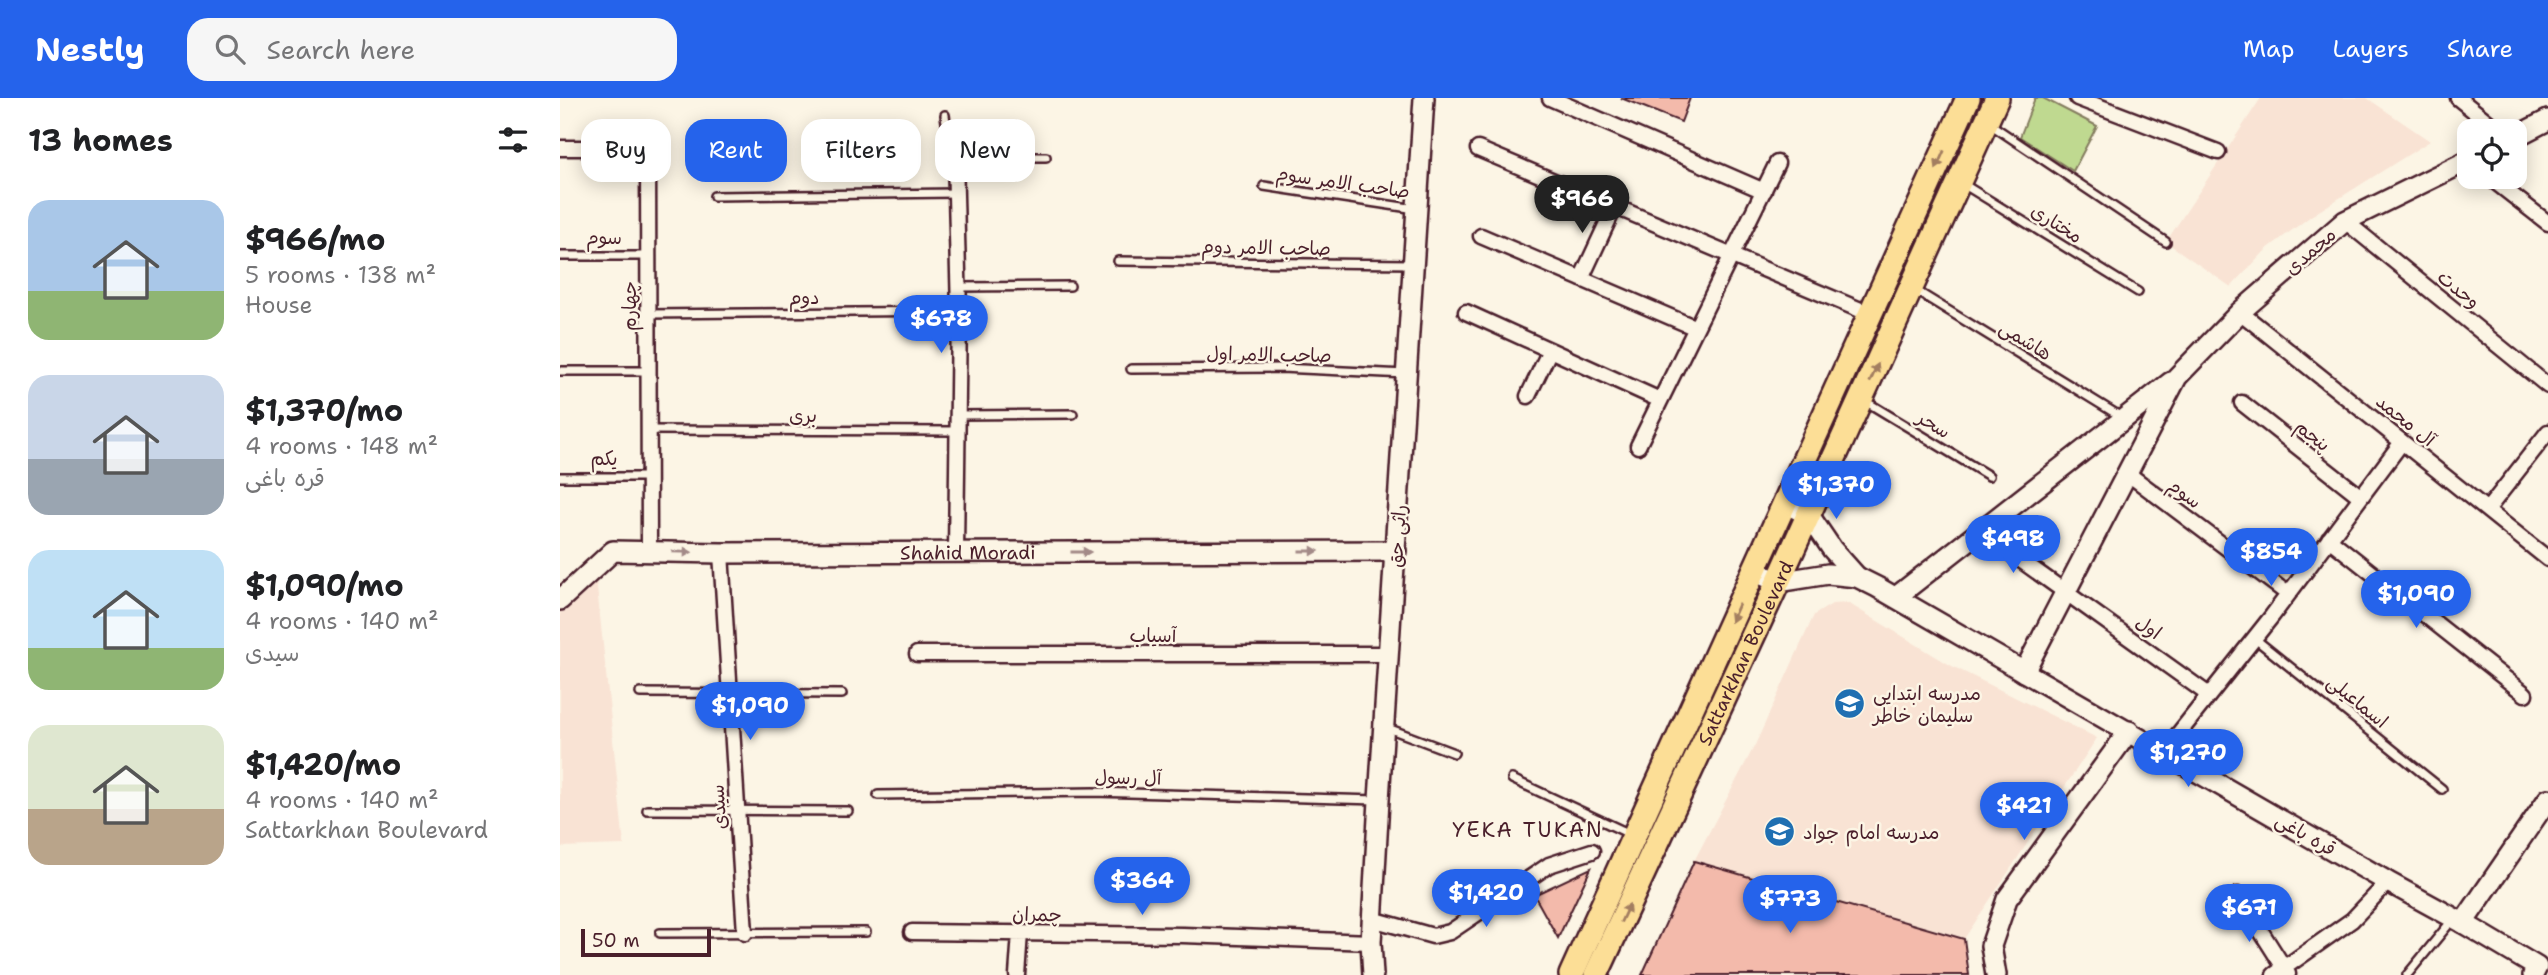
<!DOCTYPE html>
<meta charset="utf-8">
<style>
:root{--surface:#fff;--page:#f6f6f6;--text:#202124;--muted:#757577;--accent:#2563eb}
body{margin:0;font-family:"Shantell Sans","Playpen Sans Arabic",sans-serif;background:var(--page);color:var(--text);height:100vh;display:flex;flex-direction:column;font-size:26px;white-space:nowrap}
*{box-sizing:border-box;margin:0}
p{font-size:23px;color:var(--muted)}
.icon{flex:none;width:38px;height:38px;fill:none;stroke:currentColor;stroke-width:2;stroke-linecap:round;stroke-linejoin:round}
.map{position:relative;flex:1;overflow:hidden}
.details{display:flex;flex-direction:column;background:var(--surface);width:560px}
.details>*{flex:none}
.hud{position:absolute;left:21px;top:21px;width:665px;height:63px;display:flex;gap:14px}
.buttons{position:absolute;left:1897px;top:21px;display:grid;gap:14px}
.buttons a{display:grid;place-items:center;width:70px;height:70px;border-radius:14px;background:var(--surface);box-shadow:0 4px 18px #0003;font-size:35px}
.scale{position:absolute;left:21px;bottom:18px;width:130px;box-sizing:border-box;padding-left:7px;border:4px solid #4a1f2b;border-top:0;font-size:19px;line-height:24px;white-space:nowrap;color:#4a1f2b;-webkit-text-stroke:5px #fcf5e5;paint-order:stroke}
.price{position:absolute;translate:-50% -60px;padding:0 16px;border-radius:24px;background:var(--accent);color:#fff;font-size:23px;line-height:46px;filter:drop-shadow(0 2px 4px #0008)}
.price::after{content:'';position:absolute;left:50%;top:42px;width:21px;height:16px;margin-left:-10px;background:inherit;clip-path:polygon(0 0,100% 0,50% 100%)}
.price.selected{background:#222;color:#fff}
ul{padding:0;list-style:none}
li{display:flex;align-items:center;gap:21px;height:175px;padding:0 28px}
li span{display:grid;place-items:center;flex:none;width:196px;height:140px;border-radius:21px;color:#555}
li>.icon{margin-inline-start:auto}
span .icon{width:84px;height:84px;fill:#fffc;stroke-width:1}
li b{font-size:30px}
h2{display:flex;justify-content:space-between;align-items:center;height:84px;padding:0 28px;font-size:30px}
.tag{padding:0 24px;border-radius:21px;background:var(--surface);box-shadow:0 4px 18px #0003;font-size:24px;line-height:63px}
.tag.selected{background:var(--accent);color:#fff}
header{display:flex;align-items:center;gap:42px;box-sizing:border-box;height:98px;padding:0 35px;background:var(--accent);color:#fff}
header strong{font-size:33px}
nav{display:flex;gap:38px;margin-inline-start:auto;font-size:24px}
.search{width:490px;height:63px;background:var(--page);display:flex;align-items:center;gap:18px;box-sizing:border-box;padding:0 24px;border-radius:21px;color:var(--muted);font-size:26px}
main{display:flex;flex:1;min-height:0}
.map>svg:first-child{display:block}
</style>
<header>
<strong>Nestly</strong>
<div class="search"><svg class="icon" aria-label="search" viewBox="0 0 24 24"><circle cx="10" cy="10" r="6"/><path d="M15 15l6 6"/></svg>Search here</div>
<nav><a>Map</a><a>Layers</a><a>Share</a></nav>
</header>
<main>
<section class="details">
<h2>13 homes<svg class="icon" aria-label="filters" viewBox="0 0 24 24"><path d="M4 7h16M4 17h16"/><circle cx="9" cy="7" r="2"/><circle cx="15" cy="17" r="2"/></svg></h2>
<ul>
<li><span style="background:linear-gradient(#a9c7e8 65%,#8fb573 0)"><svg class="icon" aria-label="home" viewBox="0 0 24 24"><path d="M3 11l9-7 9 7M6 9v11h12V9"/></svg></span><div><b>$966/mo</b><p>5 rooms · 138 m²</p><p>House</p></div></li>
<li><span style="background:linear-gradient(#c9d6e8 60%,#9aa5b1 0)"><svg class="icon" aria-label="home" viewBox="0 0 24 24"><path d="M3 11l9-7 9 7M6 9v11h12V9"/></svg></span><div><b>$1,370/mo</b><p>4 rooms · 148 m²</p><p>قره باغی</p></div></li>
<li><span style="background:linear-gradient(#bfe0f5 70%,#8fb573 0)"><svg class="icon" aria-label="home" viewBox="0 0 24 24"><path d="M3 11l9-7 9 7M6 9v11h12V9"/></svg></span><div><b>$1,090/mo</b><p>4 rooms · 140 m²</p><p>سیدی</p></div></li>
<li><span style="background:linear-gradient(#dfe7d0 60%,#b9a48a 0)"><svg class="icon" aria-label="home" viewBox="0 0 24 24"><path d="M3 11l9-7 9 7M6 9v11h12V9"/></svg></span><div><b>$1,420/mo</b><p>4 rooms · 140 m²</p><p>Sattarkhan Boulevard</p></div></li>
</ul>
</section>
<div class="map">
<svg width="1988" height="877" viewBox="0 0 1988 877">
<rect width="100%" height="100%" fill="#fcf5e5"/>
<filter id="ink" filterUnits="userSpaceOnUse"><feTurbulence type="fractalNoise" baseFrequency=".0143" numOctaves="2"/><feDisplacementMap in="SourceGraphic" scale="14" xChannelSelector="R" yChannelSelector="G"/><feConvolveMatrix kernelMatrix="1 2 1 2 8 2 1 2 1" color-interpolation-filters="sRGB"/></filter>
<g filter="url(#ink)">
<path fill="#f9e3d4" d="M1701 0H1807L1870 43 1751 118 1707 151 1671 189 1606 144Z
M36 480 64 747 0 749V514Z
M1288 505 1390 567 1537 640 1404 841 1134 763 1196 645 1254 517 1272 506Z"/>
<path fill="#bfd990" stroke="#847c5e" stroke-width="2" d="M1475 0H1483L1537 28 1513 73 1460 39Z"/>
<path fill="#f3baab" stroke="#4a1f2b" stroke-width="2" d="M1061 0H1130L1121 24Z
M1134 763 1404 841 1409 877H1082Z
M1031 770 998 840 974 797Z"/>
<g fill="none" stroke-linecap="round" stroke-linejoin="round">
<defs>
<path id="lane" d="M385 17 390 54 395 59H486
M1430 26 1606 144
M1403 86 1578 194
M704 88 856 111
M154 98 396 95
M0 158H88
M558 163 853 166
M399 189 510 188
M1355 192 1563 320
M89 216 399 213
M571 271 721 270 846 276
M0 273H88
M1305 303 1429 378
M398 317 513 316
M88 332 397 333
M0 379H88
M1694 540 1882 691
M80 595 282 596
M825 629 894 655
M952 681 1072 737
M318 697 533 694 817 702
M87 712 288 713
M100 835 306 834
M1847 877 1894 820"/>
<path id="street" d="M990 0 1204 93
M1517 0 1658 54
M1898 0 1939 33
M0 50H88L89 453
M918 51 1310 216
M395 59 399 213 396 454
M1929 79 1988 125
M1785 123 1988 288
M921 138 1136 230
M1021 181 1055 108
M906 214 1100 302
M1680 214 1988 461
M968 298 990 252
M1682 305 1801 399
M1078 348 1217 65
M1567 375 1728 496
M1927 412 1988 334
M1420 433 1649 597
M1769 441 1965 596
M161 455 185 835
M357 556H829
M1604 654 1712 518 1842 344
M1678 797 1728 876
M812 821 873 838 890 834 989 767 1032 753
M352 834 623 837 811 844
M457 877 460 835
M1714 877 1792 822 1828 784"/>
<g id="secondary">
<path d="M1955 39 1988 22"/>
<path d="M1226 406 1249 417 1272 451 1297 479"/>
<path d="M1194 473 1218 484 1268 476 1297 479 1317 489 1828 784 1903 825 1977 869 1973 877"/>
<path d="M1336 499 1611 284"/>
<path id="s1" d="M0 502 53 453 161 455 836 453"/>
<path d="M1464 574 1617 279 1680 214 1785 123 1909 62"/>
<path d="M1903 825 1988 701"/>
<path d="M813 877 811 844 819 702 864 0"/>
<path d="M1436 877 1431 848 1447 801 1569 633"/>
</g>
<g id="primary">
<path d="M1011 877 1408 0"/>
<path id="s2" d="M1036 877 1218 484 1437 0"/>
</g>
</defs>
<use href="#lane" stroke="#4a1f2b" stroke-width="12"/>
<use href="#street" stroke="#4a1f2b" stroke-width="19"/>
<use href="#secondary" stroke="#4a1f2b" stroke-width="24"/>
<use href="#primary" stroke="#4a1f2b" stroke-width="28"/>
<use href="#lane" stroke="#fcf5e5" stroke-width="7"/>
<use href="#street" stroke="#fcf5e5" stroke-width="14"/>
<use href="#secondary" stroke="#fcf5e5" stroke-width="19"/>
<use href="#primary" stroke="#fcde96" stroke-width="23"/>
</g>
<defs><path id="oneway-solid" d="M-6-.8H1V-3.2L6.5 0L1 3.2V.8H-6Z" transform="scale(1.75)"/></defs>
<g fill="#a37e60">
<use href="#oneway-solid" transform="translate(1380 62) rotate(114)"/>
<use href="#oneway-solid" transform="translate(1314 275) rotate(-66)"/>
<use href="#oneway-solid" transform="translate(1175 515) rotate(114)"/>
<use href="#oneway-solid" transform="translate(1065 815) rotate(-65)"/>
</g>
<g fill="#a38a88">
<use href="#oneway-solid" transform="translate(749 453)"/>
<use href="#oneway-solid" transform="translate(122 454) rotate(1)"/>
<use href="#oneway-solid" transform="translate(521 454)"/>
</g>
</g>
<defs>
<symbol id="school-disc" viewBox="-11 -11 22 22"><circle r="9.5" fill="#1f6fb2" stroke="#fcf5e5"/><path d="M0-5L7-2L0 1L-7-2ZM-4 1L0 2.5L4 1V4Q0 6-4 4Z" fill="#fff"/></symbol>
</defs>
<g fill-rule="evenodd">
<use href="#school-disc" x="1272" y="588" width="35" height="35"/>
<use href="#school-disc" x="1202" y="716" width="35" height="35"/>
</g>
<g text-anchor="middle" stroke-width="5" stroke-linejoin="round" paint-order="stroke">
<g font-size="19" fill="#4a1f2b" stroke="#fcf5e5">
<text transform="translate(783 84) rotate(8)" y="7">صاحب الامر سوم</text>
<text transform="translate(1497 125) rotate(32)" y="7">مختاری</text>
<text x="44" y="146">سوم</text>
<text transform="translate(706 149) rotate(1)" y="7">صاحب الامر دوم</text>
<text transform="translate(1750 153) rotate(-41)" y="7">محمدی</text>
<text transform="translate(1899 191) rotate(39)" y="7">وحدت</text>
<text transform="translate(244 199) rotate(-1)" y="7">دوم</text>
<text transform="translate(69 208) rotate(-90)" y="7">چهارم</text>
<text transform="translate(1466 242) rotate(32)" y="7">هاشمی</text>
<text transform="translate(709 256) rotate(1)" y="7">صاحب الامر اول</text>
<text x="243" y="324">بری</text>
<text transform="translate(1846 322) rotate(39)" y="7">آل محمد</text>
<text transform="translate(1374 326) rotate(31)" y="7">سحر</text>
<text transform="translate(1753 337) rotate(38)" y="7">پنجم</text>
<text x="44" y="367">یکم</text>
<text transform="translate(1625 395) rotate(37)" y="7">سوم</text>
<text transform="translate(837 438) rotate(-86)" y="7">راثی حق</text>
<text dy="7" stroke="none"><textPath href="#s1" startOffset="427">Shahid Moradi</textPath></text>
<text transform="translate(1589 529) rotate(36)" y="7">اول</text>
<text x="593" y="544">آسیاب</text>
<text dy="7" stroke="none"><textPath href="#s2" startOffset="355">Sattarkhan Boulevard</textPath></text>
<text transform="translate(1798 603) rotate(39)" y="7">اسماعیلی</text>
<text transform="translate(568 679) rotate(1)" y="7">آل رسول</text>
<text transform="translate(158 709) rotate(-94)" y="7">سیدی</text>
<text transform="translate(1746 736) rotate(30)" y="7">قره باغی</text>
<text transform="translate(477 816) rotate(1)" y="7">چمران</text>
</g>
<g font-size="19" fill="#4a1f2b" stroke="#fcf5e5" text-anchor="start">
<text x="1313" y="602">مدرسه ابتدایی<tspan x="1313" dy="22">سلیمان خاطر</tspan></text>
<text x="1243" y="741">مدرسه امام جواد</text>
</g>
<g font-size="21" letter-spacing="2" fill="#4a1f2b" stroke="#fcf5e5">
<text x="968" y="739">YEKA TUKAN</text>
</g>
</g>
</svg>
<div class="buttons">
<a><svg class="icon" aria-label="locate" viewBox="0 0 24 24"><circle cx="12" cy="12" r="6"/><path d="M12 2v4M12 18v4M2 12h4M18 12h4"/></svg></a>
</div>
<div class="scale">50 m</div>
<b class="price selected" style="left:1022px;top:137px">$966</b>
<b class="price" style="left:381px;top:257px">$678</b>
<b class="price" style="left:1276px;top:423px">$1,370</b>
<b class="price" style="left:1453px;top:477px">$498</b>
<b class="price" style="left:1711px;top:490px">$854</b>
<b class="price" style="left:1856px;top:532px">$1,090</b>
<b class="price" style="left:190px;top:644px">$1,090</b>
<b class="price" style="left:1628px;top:691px">$1,270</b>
<b class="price" style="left:1464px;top:744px">$421</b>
<b class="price" style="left:582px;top:819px">$364</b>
<b class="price" style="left:926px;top:831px">$1,420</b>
<b class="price" style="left:1230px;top:837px">$773</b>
<b class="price" style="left:1689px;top:846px">$671</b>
<div class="hud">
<a class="tag">Buy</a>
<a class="tag selected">Rent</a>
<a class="tag">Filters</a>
<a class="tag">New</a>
</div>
</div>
</main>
